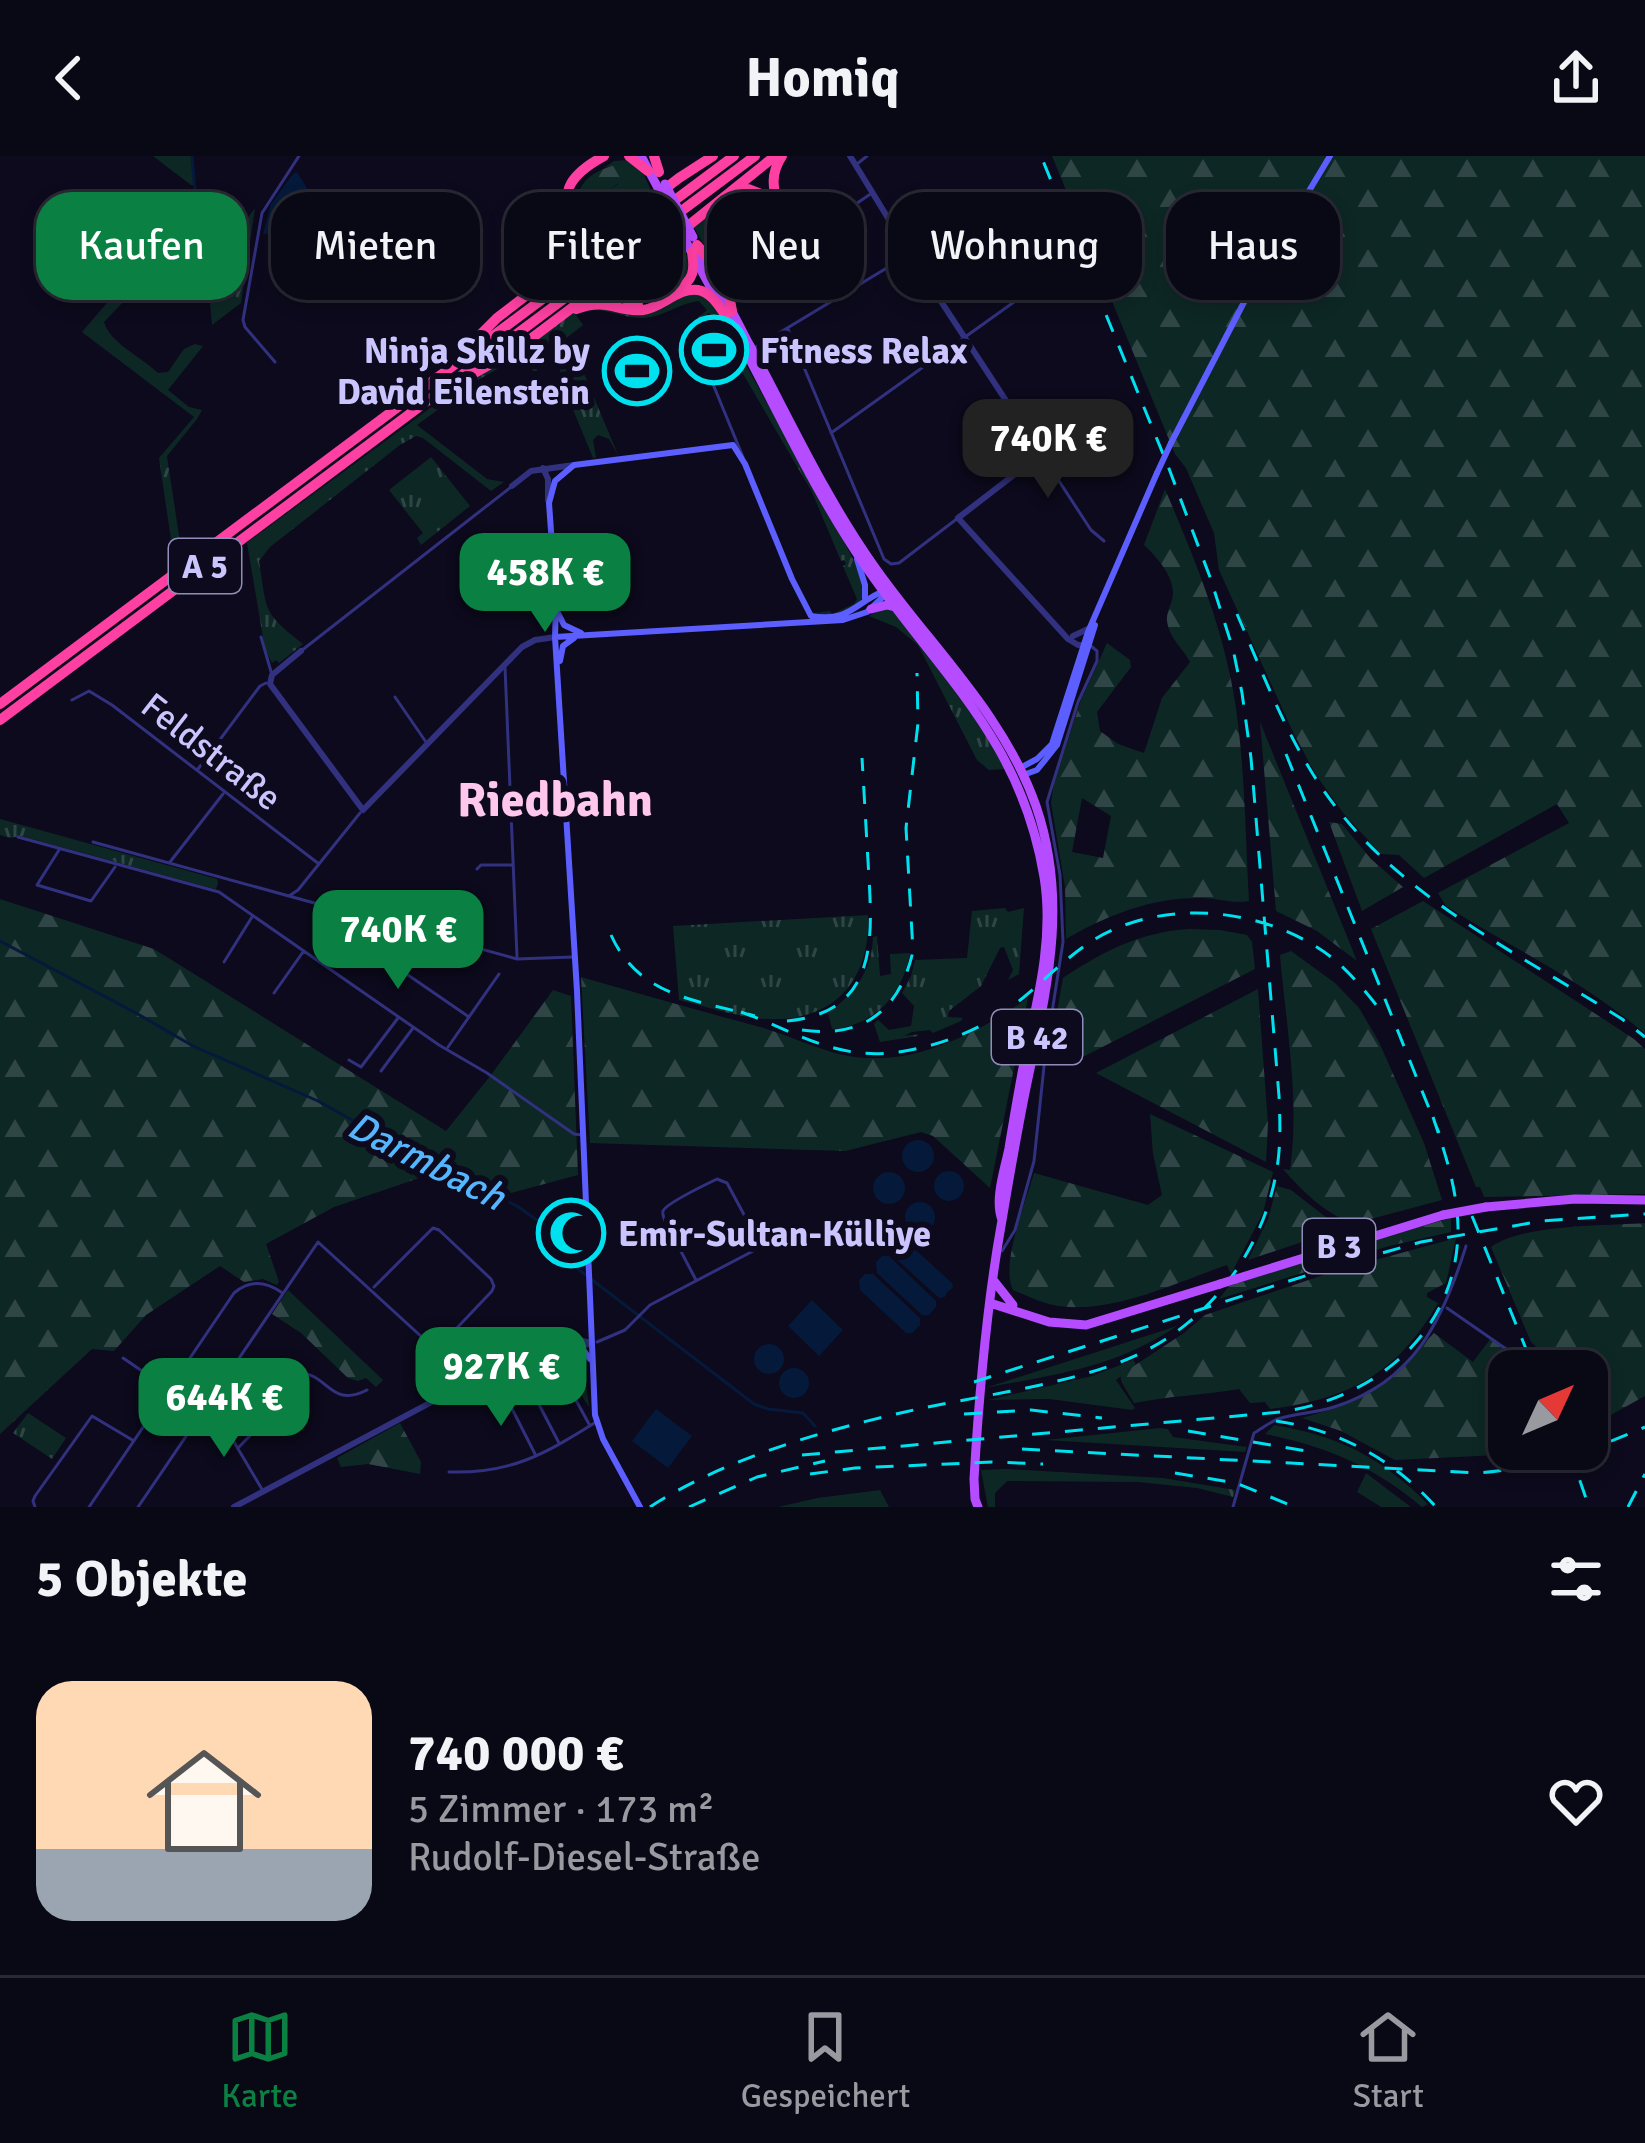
<!DOCTYPE html>
<html lang="de">
<meta charset="utf-8">
<style>
:root{--surface:#090815;--page:#171622;--text:#f1f3f6;--muted:#999aa0;--line:#292934;--accent:#0b8043}
body{margin:0;font-family:Signika,sans-serif;background:var(--page);color:var(--text);height:100vh;display:flex;flex-direction:column;font-size:45px;white-space:nowrap}
*{box-sizing:border-box;margin:0}
p{font-size:39px;color:var(--muted)}
.icon{flex:none;width:66px;height:66px;fill:none;stroke:currentColor;stroke-width:2;stroke-linecap:round;stroke-linejoin:round}
.map{position:relative;height:1351px;overflow:hidden}
.panel{display:flex;flex-direction:column;background:var(--surface);flex:1}
.panel>*{flex:none}
.hud{position:absolute;left:36px;top:36px;width:1575px;height:108px;display:flex;gap:24px}
.needle{width:78px;rotate:46deg}
.fabs{position:absolute;left:1488px;top:1194px;display:grid;gap:24px}
.fabs a{display:grid;place-items:center;width:120px;height:120px;border-radius:24px;background:var(--surface);box-shadow:0 6px 18px #0003,0 0 0 3px var(--line);font-size:60px}
.price{position:absolute;translate:-50% -102px;padding:0 27px;border-radius:24px;background:var(--accent);color:#fff;font-size:39px;line-height:78px;filter:drop-shadow(0 3px 6px #0008)}
.price::after{content:'';position:absolute;left:50%;top:72px;width:36px;height:27px;margin-left:-18px;background:inherit;clip-path:polygon(0 0,100% 0,50% 100%)}
.price.on{background:#222;color:#fff}
ul{padding:0;list-style:none}
li{display:flex;align-items:center;gap:36px;height:300px;padding:0 36px}
li span{display:grid;place-items:center;flex:none;width:336px;height:240px;border-radius:36px;color:#555}
li>.icon{margin-inline-start:auto}
span .icon{width:144px;height:144px;fill:#fffc;stroke-width:1}
li b{font-size:51px}
h2{display:flex;justify-content:space-between;align-items:center;height:144px;padding:0 36px;font-size:51px}
.chip{padding:0 42px;border-radius:36px;background:var(--surface);box-shadow:0 6px 18px #0003,0 0 0 3px var(--line);font-size:42px;line-height:108px}
.chip.on{background:var(--accent);color:#fff}
header{display:flex;justify-content:space-between;align-items:center;height:156px;padding:0 36px;background:var(--surface);font-size:54px;font-weight:700}
.dock{display:flex;justify-content:space-around;align-items:center;height:168px;border-top:3px solid var(--line);background:var(--surface);font-size:33px;color:var(--muted)}
.dock a{display:grid;justify-items:center;gap:6px}
.dock .on{color:var(--accent)}
.map>svg:first-child{display:block}
</style>
<header><svg class="icon" aria-label="back" viewBox="0 0 24 24"><path d="M15 5l-7 7 7 7"/></svg>Homiq<svg class="icon" aria-label="share" viewBox="0 0 24 24"><path d="M12 15V3M7 8l5-5 5 5M5 13v7h14v-7"/></svg></header>
<div class="map">
<svg width="1645" height="1351" viewBox="0 0 1645 1351">
<defs>
<pattern id="grass-tufts" width="24" height="20" patternUnits="userSpaceOnUse" patternTransform="scale(3)"><rect width="24" height="20" fill="#0d2725"/><path d="M3 7l-1-3M5 7V3M7 7l1-3M15 17l-1-3M17 17v-4M19 17l1-3" fill="none" stroke="#2f4546"/></pattern>
<pattern id="forest-firs" width="22" height="20" patternUnits="userSpaceOnUse" patternTransform="scale(3)"><rect width="22" height="20" fill="#0d2725"/><path d="M5 1l3.5 6h-7zM16 11l3.5 6h-7z" fill="#2f4546"/></pattern>
</defs>
<rect width="100%" height="100%" fill="#0c0a1c"/>
<path fill="url(#grass-tufts)" d="M153 0H193L194 29H191Z
M630 4 640 11 653 38 611 69 591 70 576 54 585 36 604 35V50L608 35 618 28 629 5 604 12 614 5Z
M737 40 753 90 736 100 721 104 708 97 694 71 727 44Z
M255 52 241 147 212 169 204 77 226 92Z
M173 70 180 74 164 98 140 119 123 146 104 166C109 186 141 201 158 217L168 216 184 193 195 188 203 190 168 234 189 251 202 254 197 263 167 300 181 393 179 397H173L159 302 194 261 82 176Z
M677 83 689 103 691 115 683 127 642 147 626 137 625 121 636 113 643 123 638 108Z
M689 137C717 136 729 173 740 195L732 200 709 157 694 168 693 166 707 154 699 145C679 147 662 162 642 162 617 162 600 147 576 159L583 169 556 190 534 195 537 215H533L526 199H522L478 224 417 269 487 323 504 326 491 335 423 282 416 280 400 289 270 391 259 405C267 455 262 456 303 488L279 507 276 504 272 507 265 493 247 387 467 225 576 155 591 150 635 156Z
M742 202 855 406C858 414 864 426 864 435 863 457 830 460 814 457L830 455 832 458 854 448 857 443 843 410 846 408 844 404 841 405 812 336 739 211 742 208 739 204Z
M580 208 618 299 609 283 598 279 593 284 596 302H593L561 224 560 213Z
M431 301 470 350 421 389 417 382 423 377 389 334Z
M882 453 894 454C932 502 983 556 1004 613L989 614 977 604 918 489 896 471 869 460Z
M0 663 217 723 218 727 216 733 211 732 21 680 10 682 0 679Z
M1005 752 1008 756 1024 752 1019 818 1008 824 1013 814 1004 791 1000 792 981 830 949 855 948 861 963 862 961 865 933 877 930 874 912 876 904 880 918 878V880L880 886 874 868 878 864 889 874 911 870 914 850 902 837 911 820 915 804 967 802 972 755Z
M868 759C871 832 826 871 754 862 729 858 703 850 679 844L673 770Z
M877 780 880 820 891 818 890 798 910 797C903 838 875 870 832 873L828 857C855 837 872 815 873 781Z
M551 1194H566L582 1199 589 1251 572 1224 569 1225Z
M28 1257 66 1282 52 1303 13 1277Z
M1007 1313 1163 1322 1235 1334 1233 1341 1197 1332 1138 1326 1007 1325 995 1337V1351H988L981 1314Z"/>
<path fill="url(#forest-firs)" fill-rule="evenodd" d="M1052 0H1645V878C1586 826 1512 792 1446 750L1438 737 1569 667 1557 648 1424 722 1399 699 1381 698 1344 658 1316 619 1294 578 1219 414 1214 377 1186 312 1175 298ZM1248 34 1273 53 1266 66 1277 79 1268 95 1239 75 1247 62 1236 47ZM1274 102 1313 125 1299 147 1260 124Z
M629 5 637 16 634 26 621 33 617 28 608 35 618 47 604 52 603 36H585L576 54C576 20 599 13 629 5Z
M745 37C768 41 766 48 770 69L753 90 737 69 741 53 731 46Z
M1165 333C1191 395 1218 458 1231 524 1245 592 1245 675 1249 745 1232 748 1218 742 1201 742 1153 741 1107 759 1066 783L1065 731 1051 647 1054 626 1081 544 1107 487 1130 504 1131 511 1097 556 1100 575 1118 588 1144 597 1162 542 1190 506C1183 492 1169 482 1167 465 1166 455 1173 447 1173 437 1173 419 1156 400 1144 389ZM1082 642 1111 660 1103 702 1072 696Z
M1260 566 1357 805 1317 775 1276 755Z
M1329 666 1342 668 1371 703 1403 731 1362 755Z
M0 743 154 793 446 975 491 919 553 834 571 840 578 1019 492 1042 437 1016 334 1051 266 1088 279 1126 277 1129 263 1123 244 1126 220 1110 146 1159 114 1195 92 1193 0 1278Z
M1423 745 1634 883 1645 893V1038L1484 1041 1480 1031H1476L1371 773Z
M1189 773 1220 774 1247 779 1252 786 1255 813 1075 905 1050 895 1063 822C1103 795 1141 776 1189 773Z
M1291 795 1335 827 1359 852 1378 884 1424 987 1442 1044 1352 1068C1324 1056 1303 1036 1283 1013L1290 1014C1300 944 1286 869 1280 799Z
M581 821C641 838 700 855 760 871 787 879 812 891 839 898 907 915 975 879 1028 842L990 1032 933 980 921 976 845 995 590 987Z
M1258 833 1268 968 1266 1006 1096 917Z
M1150 958 1273 1016 1263 1057 1231 1118 1227 1109C1174 1127 1105 1162 1049 1148 1037 1145 1025 1139 1013 1134 1000 1108 1026 1046 1034 1017L1148 1049 1162 1039 1153 998Z
M1277 1030 1291 1034 1341 1073 1248 1104 1268 1063Z
M1451 1062V1076L1389 1090 1219 1143 1229 1130 1380 1082Z
M1645 1067V1240L1609 1260 1587 1239V1215H1562L1531 1186 1491 1091C1522 1068 1606 1070 1645 1067Z
M1456 1082 1446 1127 1427 1137V1141L1438 1147C1397 1218 1349 1243 1270 1253L1265 1246 1250 1247 1239 1233C1204 1239 1169 1240 1134 1247L1122 1227 1120 1219 1184 1177 1205 1159 1335 1115Z
M288 1134 383 1224 376 1231 366 1222 358 1225 348 1222 301 1177 272 1158Z
M1434 1177 1473 1206 1491 1182 1509 1198 1498 1231 1493 1238 1509 1250V1293H1534L1498 1299 1395 1304 1341 1275 1302 1262 1336 1252 1387 1224Z
M400 1267 421 1306 420 1318 368 1308 341 1311 337 1302Z"/>
<path fill="#0d2725" d="M1177 1170C1115 1212 1057 1218 985 1232Z
M1133 1204 1136 1208 1116 1224 1135 1252 1132 1254 1049 1243 988 1244 1092 1220Z
M1274 1269C1339 1280 1381 1301 1428 1348L1422 1351C1375 1311 1325 1290 1265 1278Z
M1160 1272 1168 1273 1173 1281 1247 1291 1245 1296 1045 1284Z
M1366 1317 1411 1351H1381L1357 1336Z
M880 1334 889 1351H778L817 1342Z"/>
<path fill="#051a3a" d="M297 16 315 45H310L277 77 263 78 271 48 293 18Z
M902 1000a16 16 0 1 1 32 0a16 16 0 1 1-32 0Z
M934 1030a15 15 0 1 1 30 0a15 15 0 1 1-30 0Z
M873 1032a16 16 0 1 1 32 0a16 16 0 1 1-32 0Z
M905 1061a15 15 0 1 1 30 0a15 15 0 1 1-30 0Z
M896 1084 906 1085 952 1127 953 1132 947 1136 945 1141 939 1142 893 1100 891 1090Z
M882 1100H889L936 1145V1151L929 1159H922L877 1117 876 1106Z
M865 1118H873L920 1162V1169L912 1177H906L860 1134 859 1124Z
M812 1144 843 1174 819 1200 788 1170Z
M754 1203a15 15 0 1 1 30 0a15 15 0 1 1-30 0Z
M779 1227a15 15 0 1 1 30 0a15 15 0 1 1-30 0Z
M656 1253 692 1280 668 1312 632 1285Z"/>
<g fill="none" stroke-linecap="round" stroke-linejoin="round">
<path stroke="#051a3a" stroke-width="3" d="M192 1 195 34
M192 58 195 46
M0 785 136 857 193 890 318 945 426 1005 517 1050 545 1070 562 1096 578 1113 754 1248 768 1253 803 1257 815 1270"/>
<path stroke="#31317f" stroke-width="3" d="M857 8 867 0
M830 60H838L872 37
M788 173 884 403 891 408 899 407 958 362
M754 192 910 98
M275 206 245 171 243 164 262 57 299 0
M831 277 1077 101
M1042 299 1091 374 1104 385
M743 301 708 216 746 197
M261 481 272 519
M301 495 511 331
M505 511 517 801
M395 541 426 586
M72 544 89 535 112 549 319 708
M198 613 260 530 266 527
M18 681 219 736 439 889 487 917 574 978 582 979
M93 686 517 803 573 801
M59 694 37 729 91 745 115 711
M170 706 223 638
M477 713 481 709H511
M289 740 298 734 360 657
M323 805 342 780 347 777 469 861
M224 806 252 761
M274 837 303 796
M448 891 499 818
M349 904 361 911 398 862
M381 915 413 872
M1002 1095 1015 1074 1034 1005 1045 901 1063 786 1060 719 1047 646 1078 546 1097 505V495L1091 490
M374 1131 433 1072 439 1074 491 1123 494 1130 492 1135 437 1193
M1447 1152 1509 1195 1522 1215
M597 1186 625 1174 650 1149 755 1094 758 1087 756 1081 727 1027 717 1023C707 1028 666 1047 663 1055 662 1058 664 1062 665 1065L696 1124
M549 1195 589 1268
M123 1202 167 1232
M518 1208 559 1287
M499 1227 536 1300
M201 1262 234 1286 263 1335
M238 1292 273 1256 299 1217C328 1217 330 1253 367 1234
M449 1316C511 1318 545 1298 596 1266
M35 1351 33 1345 35 1340 92 1260 134 1285
M89 1351 234 1137C249 1124 265 1125 281 1136
M138 1351 318 1086 436 1194 459 1216 464 1226
M1233 1351 1254 1277C1261 1273 1270 1266 1278 1263 1296 1257 1316 1257 1334 1251 1414 1226 1443 1164 1466 1090"/>
<path stroke="#31317f" stroke-width="6" d="M850 0 910 98 1041 298 958 362 1068 483 1078 489H1088
M543 312 548 323V344
M512 330 531 315 574 309
M1073 480 1090 472
M301 495 272 519 270 528 363 654 522 491 535 484 555 481
M549 1189 572 1191 589 1188
M234 1351 520 1199C542 1189 567 1179 591 1187"/>
<path stroke="#5c5eff" stroke-width="6" d="M1171 287 1256 123 1330 0
M857 403 865 429V442
M557 455 564 469 581 477
M555 481 843 464 867 456 884 440
M560 505 563 490 574 482
M1020 612 1037 603 1052 588 1088 476 1157 317
M1023 619 1037 614 1057 589 1095 469
M572 1191 584 1195 590 1203
M640 1351 603 1283 595 1259 577 835 555 481 556 445 549 347 555 325 574 309 733 289 745 308 792 423 811 460C850 467 855 446 886 434"/>
<path stroke="#b64cff" stroke-width="9" d="M641 0 658 32
M686 86 744 193
M701 96 750 190
M754 197C792 268 827 344 874 410 930 490 1003 556 1036 650 1069 746 1047 832 1027 927 1017 975 1009 1023 1001 1070 986 1154 979 1238 974 1323L975 1343 978 1351
M748 200C785 270 819 342 864 408 938 517 1021 581 1044 721 1054 782 1038 842 1025 902 1019 931 1014 962 1009 992 1005 1013 994 1043 1002 1064
M871 453 887 449 895 451
M1486 1051 1575 1043 1645 1044
M1236 1123 1443 1059
M994 1125 1013 1149
M990 1147 1049 1166 1086 1169 1220 1128"/>
<path stroke="#ff40a3" stroke-width="10" d="M629 0 648 15
M654 0 659 16
M778 51C773 32 770 18 782 0
M572 52C580 71 596 77 615 71
M697 89C704 97 709 106 720 107 730 108 740 102 748 97 772 84 782 64 766 40L748 33 731 38
M564 108C593 61 532 39 604 0
M626 113C615 128 620 145 638 149
M677 134C694 124 695 114 692 96
M576 153C609 141 617 157 643 154 662 152 678 131 698 134 711 136 719 150 726 160
M732 155 726 122 732 113 741 106
M461 198 497 162 679 22 713 0
M464 223 516 194 626 111 683 74 775 0
M0 548 734 0
M0 564 755 0"/>
<path stroke="#00e1f0" stroke-width="3" stroke-dasharray="18 15" stroke-linecap="butt" d="M1237 458C1260 511 1281 566 1311 615 1383 734 1509 791 1622 863L1645 881
M1286 598 1439 977
M611 779C639 841 697 844 755 860
M741 856C797 876 836 905 899 896 945 889 988 871 1024 841 1047 822 1069 799 1095 783 1166 741 1267 752 1331 801 1350 816 1366 836 1381 855
M787 865C882 856 872 777 868 705 866 671 864 636 862 602
M802 874C863 883 900 854 913 795L906 672 918 567 917 517
M1472 1060 1535 1215
M974 1226 1336 1110 1421 1086 1542 1065 1645 1058
M964 1258 1031 1254 1102 1262
M1276 1265C1339 1274 1393 1303 1436 1351
M1188 1275 1318 1297
M1022 1293 1479 1317C1539 1312 1590 1295 1645 1271
M1569 1293 1589 1351
M802 1299 1281 1256C1377 1242 1459 1174 1458 1071 1457 1032 1445 997 1433 961
M1175 1317 1236 1327 1295 1351
M810 1318 855 1312 992 1306 1043 1308
M650 1351C722 1304 821 1275 905 1256 975 1240 1050 1232 1118 1207 1202 1176 1263 1100 1277 1012 1281 988 1280 964 1279 940L1251 602 1242 537 1233 493 1210 421 1168 310 1041 0
M689 1351 757 1321 825 1305
M1628 1351 1645 1318"/>
<path stroke="#5c5eff" stroke-width="6" d="M1157 317 1171 287"/>
<path stroke="#b64cff" stroke-width="9" d="M665 28 693 81
M658 32 686 86
M750 190 754 197
M744 193 748 200
M1443 1059 1486 1051
M1220 1128 1236 1123"/>
</g>
<defs>
<symbol id="stadium-ring" viewBox="-11 -11 22 22"><circle r="9.5" fill="#0c0a1c" stroke="#00e1f0" stroke-width="1.5"/><path d="M0-5a6.5 5 0 1 0 0 10a6.5 5 0 1 0 0-10ZM-3.5-1.8h7v3.6h-7Z" fill="#00e1f0"/></symbol>
<symbol id="mosque-ring" viewBox="-11 -11 22 22"><circle r="9.5" fill="#0c0a1c" stroke="#00e1f0" stroke-width="1.5"/><path d="M3.5-4.9A6 6 0 1 0 3.5 4.9A5 5 0 1 1 3.5-4.9Z" fill="#00e1f0"/></symbol>
</defs>
<g fill-rule="evenodd">
<use href="#stadium-ring" x="676" y="156" width="76" height="76"/>
<use href="#stadium-ring" x="599" y="177" width="76" height="76"/>
<use href="#mosque-ring" x="533" y="1039" width="76" height="76"/>
</g>
<g text-anchor="middle" stroke-width="12" stroke-linejoin="round" paint-order="stroke">
<g fill="#0c0a1c" stroke="#918dbb" stroke-width="3">
<rect x="169" y="383" width="72" height="54" rx="9"/>
<rect x="992" y="854" width="90" height="54" rx="9"/>
<rect x="1303" y="1063" width="72" height="54" rx="9"/>
</g>
<g font-size="33" font-weight="bold" fill="#cac5ff">
<text x="205" y="422">A 5</text>
<text x="1037" y="893">B 42</text>
<text x="1339" y="1102">B 3</text>
</g>
<g font-size="36" font-weight="bold" fill="#cac5ff" stroke="#0c0a1c" text-anchor="start">
<text x="590" y="207" text-anchor="end">Ninja Skillz by<tspan x="590" dy="41">David Eilenstein</tspan></text>
<text x="760" y="207">Fitness Relax</text>
<text x="618" y="1090">Emir-Sultan-Külliye</text>
</g>
<g font-size="36" fill="#cac5ff" stroke="#0c0a1c">
<text transform="translate(212 595) rotate(38)" y="13">Feldstraße</text>
</g>
<g font-size="39" font-style="italic" fill="#53b6ff" stroke="#0c0a1c">
<text transform="translate(427 1004) rotate(27)" y="14">Darmbach</text>
</g>
<g font-size="48" font-weight="bold" fill="#ffc7ed" stroke="#0c0a1c">
<text x="555" y="660">Riedbahn</text>
</g>
</g>
</svg>
<div class="fabs">
<a><svg class="needle" viewBox="-14 -14 28 28"><path d="M0-13l5 13h-10z" fill="#e53935"/><path d="M0 13l5-13h-10z" fill="#999aa0"/></svg></a>
</div>
<b class="price on" style="left:1048px;top:345px">740K €</b>
<b class="price" style="left:545px;top:479px">458K €</b>
<b class="price" style="left:398px;top:836px">740K €</b>
<b class="price" style="left:501px;top:1273px">927K €</b>
<b class="price" style="left:224px;top:1304px">644K €</b>
<div class="hud">
<a class="chip on">Kaufen</a>
<a class="chip">Mieten</a>
<a class="chip">Filter</a>
<a class="chip">Neu</a>
<a class="chip">Wohnung</a>
<a class="chip">Haus</a>
</div>
</div>
<section class="panel">
<h2>5 Objekte<svg class="icon" aria-label="filters" viewBox="0 0 24 24"><path d="M4 7h16M4 17h16"/><circle cx="9" cy="7" r="2"/><circle cx="15" cy="17" r="2"/></svg></h2>
<ul>
<li><span style="background:linear-gradient(#ffd9b3 70%,#9aa5b1 0)"><svg class="icon" aria-label="home" viewBox="0 0 24 24"><path d="M3 11l9-7 9 7M6 9v11h12V9"/></svg></span><div><b>740 000 €</b><p>5 Zimmer · 173 m²</p><p>Rudolf-Diesel-Straße</p></div><svg class="icon" aria-label="heart" viewBox="0 0 24 24"><path d="M12 20l-8-8c-3-5 5-10 8-4 3-6 11-1 8 4z"/></svg></li>
</ul>
</section>
<nav class="dock">
<a class="on"><svg class="icon" aria-label="map" viewBox="0 0 24 24"><path d="M3 6l6-2 6 2 6-2v14l-6 2-6-2-6 2zM9 4v14M15 6v14"/></svg>Karte</a>
<a><svg class="icon" aria-label="saved" viewBox="0 0 24 24"><path d="M7 4h10v16l-5-4-5 4z"/></svg>Gespeichert</a>
<a><svg class="icon" aria-label="home" viewBox="0 0 24 24"><path d="M3 11l9-7 9 7M6 9v11h12V9"/></svg>Start</a>
</nav>
